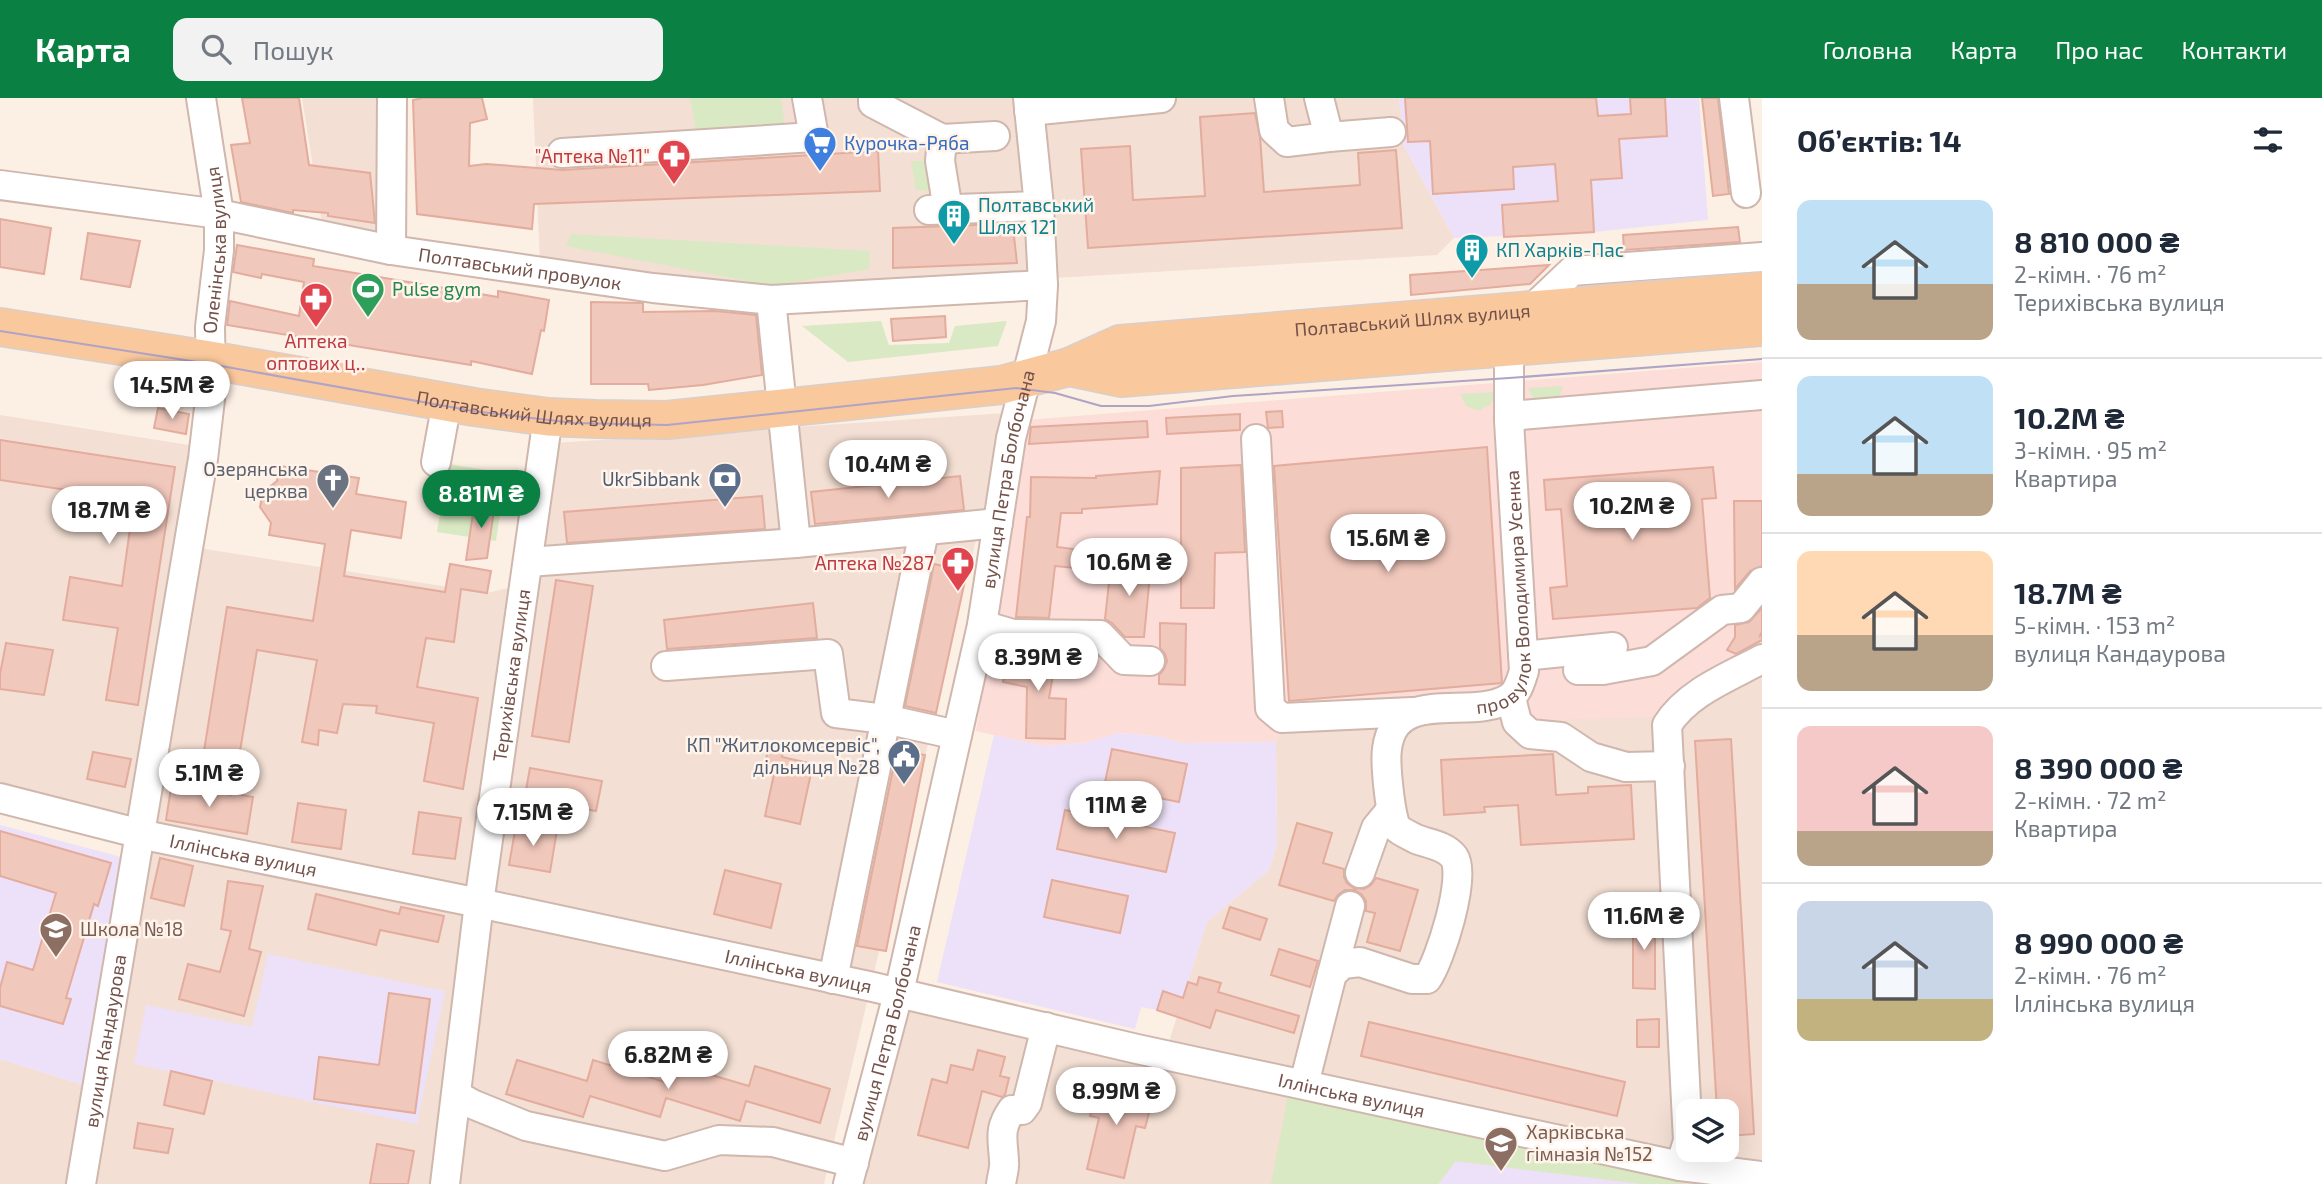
<!DOCTYPE html>
<html lang="uk">
<meta charset="utf-8">
<style>
:root{--surface:#fff;--page:#f2f2f3;--text:#1f2937;--muted:#747a83;--line:#e0e1e3;--accent:#0b8043}
body{margin:0;font-family:"Exo 2",sans-serif;background:var(--page);color:var(--text);height:100vh;display:flex;flex-direction:column;font-size:26px;white-space:nowrap}
*{box-sizing:border-box;margin:0}
p{font-size:23px;color:var(--muted)}
.icon{flex:none;width:38px;height:38px;fill:none;stroke:currentColor;stroke-width:2;stroke-linecap:round;stroke-linejoin:round}
.map{position:relative;flex:1;overflow:hidden}
.panel{display:flex;flex-direction:column;background:var(--surface);width:560px}
.panel>*{flex:none}
.tools{position:absolute;left:1676px;top:1001px;display:grid;gap:14px}
.tools a{display:grid;place-items:center;width:63px;height:63px;border-radius:14px;background:var(--surface);box-shadow:0 7px 28px #0002;font-size:35px}
.price{position:absolute;translate:-50% -60px;padding:0 16px;border-radius:24px;background:#fff;color:#222;font-size:23px;line-height:46px;filter:drop-shadow(0 2px 4px #0008)}
.price::after{content:'';position:absolute;left:50%;top:42px;width:21px;height:16px;margin-left:-10px;background:inherit;clip-path:polygon(0 0,100% 0,50% 100%)}
.price.selected{background:var(--accent);color:#fff}
ul{padding:0;list-style:none}
li{display:flex;align-items:center;gap:21px;height:175px;padding:0 35px}
li+li{border-top:2px solid var(--line)}
li span{display:grid;place-items:center;flex:none;width:196px;height:140px;border-radius:14px;color:#555}
li>.icon{margin-inline-start:auto}
span .icon{width:84px;height:84px;fill:#fffc;stroke-width:1}
li b{font-size:30px}
h2{display:flex;justify-content:space-between;align-items:center;height:84px;padding:0 35px;font-size:30px}
header{display:flex;align-items:center;gap:42px;box-sizing:border-box;height:98px;padding:0 35px;background:var(--accent);color:#fff}
header strong{font-size:33px}
nav{display:flex;gap:38px;margin-inline-start:auto;font-size:24px}
.search{width:490px;height:63px;background:var(--page);display:flex;align-items:center;gap:18px;box-sizing:border-box;padding:0 24px;border-radius:14px;color:var(--muted);font-size:26px}
main{display:flex;flex:1;min-height:0}
.map>svg:first-child{display:block}
</style>
<header>
<strong>Карта</strong>
<div class="search"><svg class="icon" aria-label="search" viewBox="0 0 24 24"><circle cx="10" cy="10" r="6"/><path d="M15 15l6 6"/></svg>Пошук</div>
<nav><a>Головна</a><a>Карта</a><a>Про нас</a><a>Контакти</a></nav>
</header>
<main>
<div class="map">
<svg width="1762" height="1086" viewBox="0 0 1762 1086">
<rect width="100%" height="100%" fill="#fcefe4"/>
<path fill="#f3dfd3" fill-rule="evenodd" d="M302 0H391L383 138 322 125Z
M533 0H1399L1404 48 1454 140 1437 157 773 197 540 165Z
M1006 315 824 1086H0V961L90 989 154 722 0 688V317L195 348 179 447 487 495 533 484 555 345Z
M1762 568V1086H860L906 904 1167 950 1207 824 1269 772 1277 746 1276 644 1281 631ZM1689 1013H1727V1052H1689Z"/>
<path fill="#fcddd8" d="M1762 264V568L1679 618 1281 631 1276 644 1182 645 1158 638 1118 635 1086 645 1043 648 976 633 1026 322Z"/>
<path fill="#ece1f8" d="M1399 0H1699L1708 122 1594 134 1454 140 1404 48Z
M1118 635 1158 638 1182 645 1276 644 1277 746 1269 772 1207 824 1183 900 1163 893 1157 912 1141 909 1135 931 937 884 994 637 1043 648 1086 645Z
M0 727 129 761 90 989 0 961Z
M268 856 445 893 417 1026 134 966 146 907 252 929Z
M1456 1063 1642 1086H1438Z"/>
<path fill="#d9e9c3" d="M690 0H781L785 31 697 38Z
M911 63H940L945 94 916 92Z
M571 136 870 153 869 171 773 188 566 148Z
M881 223 889 247 949 245 955 228 1007 223 998 248 848 264 802 228Z
M1563 288 1559 300 1534 302 1528 290Z
M1495 294 1491 306 1479 313 1466 308 1460 296Z
M448 366 506 375 496 443 437 434Z
M1289 992 1472 1029 1679 1082 1683 1086H1642L1456 1063 1438 1086H1271Z"/>
<path fill="#f1c8bc" stroke="#e3ac9d" stroke-width="2" d="M242 0H299L309 67 370 75 375 125 328 118V115L293 112V115L241 104 231 47 250 45Z
M423 0H482L487 21 470 25 469 68 486 66 563 72 878 53 880 93 534 106 532 131 417 116 413 2Z
M1405 0H1596L1598 18 1631 16 1630 0H1665L1667 38 1619 41 1622 80 1591 82 1594 134 1504 139 1502 107 1558 103 1555 66 1513 69 1514 91 1433 96 1430 43 1408 44Z
M1702 0H1718L1729 96 1713 98Z
M1255 15 1260 39 1264 94 1360 87 1358 55 1396 52 1402 130 1088 150 1081 51 1130 48 1133 102 1205 98 1200 19Z
M0 121 51 130 44 176 0 169Z
M1005 126 1013 130 1017 165 893 170V130Z
M1738 129 1740 144 1624 152 1623 137Z
M88 135 140 143 130 189 81 181Z
M237 147 314 161 313 168 498 199V193L549 202 544 233 541 232 532 276 471 263V267L227 227 230 203 299 218 304 184 262 176 261 180 233 174Z
M1549 167 1530 186 1411 197 1410 177Z
M591 204 643 205V214L715 213 756 217 762 277 703 287 649 292 648 286H591Z
M945 218 946 239 893 243 891 221Z
M158 310 189 316 186 336 154 330Z
M1282 313 1283 329 1268 330 1266 314Z
M1240 316V332L1167 336 1166 320Z
M1147 323 1148 339 1029 346 1031 329Z
M0 342 175 369 138 607 106 602 118 530 63 522 70 479 122 488 134 402 0 382Z
M1487 349 1502 585 1289 603 1274 368Z
M1241 367 1245 454 1215 455 1214 510H1181V370Z
M280 368 359 380 356 396 406 404 401 440 351 432 344 478 445 494 450 466 491 473 487 495 461 491 454 544 426 540 417 589 478 600 463 691 424 683 434 625 376 615 377 608 343 606 337 635 319 632 318 647 302 644 317 562 257 552 239 659 204 653 227 509 313 523 325 446 269 437 271 425 260 409 263 394 277 383Z
M1713 369 1716 400 1702 401 1710 500 1697 510 1553 521 1550 490 1567 488 1561 411 1546 412 1544 382Z
M1160 373 1157 406 1082 411V415H1061L1057 449 1097 454 1095 472 1055 468 1049 520 1016 519 1027 419H1030L1031 379 1096 380V378Z
M960 378 964 412 815 426 811 394Z
M762 398 765 431 567 445 564 414Z
M475 402 495 405 487 460 466 462Z
M1734 403H1762V468L1750 473 1735 491Z
M934 466 967 473 936 615 905 608Z
M1111 466H1151L1144 539H1125L1112 525 1105 521Z
M556 482 593 488 569 644 532 638Z
M813 505 817 540 667 551 664 522Z
M1762 510V533L1760 538 1762 537V542L1736 556 1727 552 1735 539V527L1749 524Z
M1160 525 1186 526 1185 587 1159 586V577L1164 571 1167 563 1165 556 1160 550Z
M6 545 53 552 44 597 0 591V576Z
M1009 552 1045 553V557L1056 559 1049 600 1066 601 1065 641 1026 640 1027 589 1003 584Z
M1731 641 1754 1036 1727 1038V1013H1717L1695 643Z
M769 648 783 651 782 659 813 666 800 726 765 718 774 676 763 674Z
M1112 651 1187 666 1179 704 1104 689Z
M897 652 925 657 886 853 857 848Z
M93 654 131 661 125 689 87 681Z
M1553 656 1556 697 1588 695V689L1631 687 1634 741 1521 747 1518 707 1484 709 1485 714 1444 717 1441 662Z
M530 670 602 683 596 713 562 707 561 710 524 703Z
M172 684 231 697 232 695 253 699 247 736 166 722Z
M298 705 346 712 341 751 292 744Z
M1065 712 1175 735 1166 774 1057 751Z
M419 714 461 720 455 761 413 756Z
M1297 725 1332 735 1323 765 1344 771V779L1347 785 1354 790 1364 791 1371 787 1376 780 1418 792 1400 853 1367 844 1375 815 1366 813V803L1362 797 1355 792H1345L1338 797 1334 803 1279 787Z
M516 727 557 732 550 774 509 767Z
M0 733 111 765 98 808 94 806 66 900 71 901 63 926 0 908V890L7 864 33 872 56 795 0 778Z
M160 760 193 768 184 808 151 800Z
M725 772 781 786 771 830 714 816Z
M1052 782 1128 798 1120 835 1044 819Z
M228 783 263 788 249 851 261 854 244 918 179 901 188 866 220 874 231 833 221 831Z
M316 796 399 816 401 809 444 818 438 844 380 832 376 847 308 831Z
M1230 809 1267 821 1260 842 1223 830Z
M1633 817 1655 818V891L1633 890Z
M1279 851 1318 863 1310 889 1271 877Z
M1199 879 1221 885 1218 894 1299 918 1294 935 1216 912 1210 930 1157 912 1163 893 1183 900 1188 884 1197 887Z
M389 895 430 901 415 1015 314 1001 319 959 379 967Z
M1659 921V949H1637V922Z
M1369 924 1625 984 1617 1018 1361 958Z
M978 952 1005 959 1000 978 1009 980 1005 997 1002 999 982 993 968 1050 918 1037 932 981 947 985 951 967 973 972Z
M517 962 587 983 593 962 668 985 674 966 749 988 755 968 830 991 820 1025 746 1003 740 1023 666 1000 660 1019 590 998 583 1019 506 996Z
M171 973 212 983 204 1016 164 1007Z
M1108 982 1144 990 1139 1008 1150 1011 1145 1030 1136 1028 1124 1080 1087 1071 1099 1020 1090 1018 1095 998 1104 1000Z
M138 1025 173 1031 168 1055 134 1050Z
M377 1046 414 1053 408 1086H370Z"/>
<g fill="none" stroke-linecap="round" stroke-linejoin="round">
<defs>
<g id="minor">
<path d="M873 0V5L942 41 995 38"/>
<path d="M1269 0 1274 32 1287 44 1329 39 1319 0"/>
<path d="M1734 0 1746 95"/>
<path d="M1029 13 1161 0"/>
<path d="M1329 39 1391 34H1389"/>
<path d="M942 41 940 63 948 112"/>
<path d="M562 55 814 39 807 0"/>
<path id="s1" d="M0 87 219 116 391 152 653 190 771 202 1043 187"/>
<path d="M929 112 1039 108"/>
<path d="M391 152 392 0"/>
<path d="M771 202 796 445"/>
<path d="M1531 212 1572 173 1762 159"/>
<path d="M1509 318 1762 297"/>
<path d="M1256 341 1270 610 1282 620 1412 614"/>
<path d="M436 364 447 304"/>
<path d="M528 464 796 445 998 425"/>
<path d="M982 527 1013 536 1100 537 1124 562 1150 563"/>
<path d="M1523 558 1613 549"/>
<path d="M666 568 828 556 836 615 885 621 957 637"/>
<path d="M1578 572H1603L1652 563 1722 512 1741 510 1762 484"/>
<path d="M1511 600 1517 624 1530 636 1561 639 1591 659 1626 669 1670 668"/>
<path id="s2" d="M0 700 149 738 479 805 873 889 1137 951 1680 1068 1762 1078"/>
<path d="M1360 775 1376 730 1390 713"/>
<path d="M1332 876 1350 808"/>
<path d="M833 881 924 433"/>
<path id="s3" d="M1304 986 1332 876 1343 866 1360 864 1412 881H1427C1440 863 1467 778 1454 759 1445 747 1428 746 1416 741 1411 738 1401 734 1397 730 1390 720 1385 664 1387 651 1395 587 1472 624 1509 600 1518 595 1521 582 1524 573L1509 323V231"/>
<path d="M456 997 472 1006 526 1028 665 1058 719 1042 773 1044 854 1065"/>
<path d="M1680 1068 1688 1043 1667 627C1688 594 1729 579 1762 561"/>
<path id="s4" d="M81 1086 203 361 211 293 210 229 219 152V116L201 0"/>
<path id="s5" d="M445 1086 479 805 548 319"/>
<path id="s6" d="M848 1086 902 881 982 527 1011 340 1041 223 1043 187 1039 108 1028 0"/>
<path d="M1001 1086C1002 1078 1005 1070 1004 1063 1003 1041 998 1032 1012 1012H1022L1027 1005 1046 929"/>
</g>
<g id="major">
<path id="s7" d="M0 229 210 262 474 309 548 319 596 321 667 322 1001 287 1069 269 1120 246 1762 193"/>
<path d="M1069 269 1121 280 1762 229"/>
</g>
</defs>
<use href="#minor" stroke="#cfb7ae" stroke-width="32"/>
<use href="#major" stroke="#d8cfcc" stroke-width="40"/>
<use href="#minor" stroke="#fff" stroke-width="28"/>
<use href="#major" stroke="#fac89d" stroke-width="37"/>
<path stroke="#b0a3c5" stroke-width="2" d="M0 233 210 266 473 313 574 325 667 327 1016 290 1055 295 1101 308H1149L1233 298 1509 280 1762 261"/>
</g>
<defs>
<symbol id="supermarket-pin" viewBox="-11 -11 22 30"><path d="M0 17L-7.5 6A9.5 9.5 0 1 1 7.5 6Z" fill="#3f7fe0" stroke="#fff3ea"/><path d="M-6-5.5h2.5l.6 2H6L4.5 2H-2.5L-4.4-4H-6ZM-1.5 3.2a1.3 1.3 0 1 0 .1 0ZM3 3.2a1.3 1.3 0 1 0 .1 0Z" fill="#fff"/></symbol>
<symbol id="pharmacy-pin" viewBox="-11 -11 22 30"><path d="M0 17L-7.5 6A9.5 9.5 0 1 1 7.5 6Z" fill="#e0444e" stroke="#fff3ea"/><path d="M-2-6h4v4h4v4h-4v4h-4v-4h-4v-4h4Z" fill="#fff"/></symbol>
<symbol id="building-pin" viewBox="-11 -11 22 30"><path d="M0 17L-7.5 6A9.5 9.5 0 1 1 7.5 6Z" fill="#0f9aa8" stroke="#fff3ea"/><path d="M-4-6H4V6H1V3H-1V6H-4ZM-2.5-4.3h1.7v1.8h-1.7ZM.8-4.3h1.7v1.8H.8ZM-2.5-1h1.7V.8h-1.7ZM.8-1h1.7V.8H.8Z" fill="#fff"/></symbol>
<symbol id="stadium-pin" viewBox="-11 -11 22 30"><path d="M0 17L-7.5 6A9.5 9.5 0 1 1 7.5 6Z" fill="#2e9e5b" stroke="#fff3ea"/><path d="M0-5a6.5 5 0 1 0 0 10a6.5 5 0 1 0 0-10ZM-3.5-1.8h7v3.6h-7Z" fill="#fff"/></symbol>
<symbol id="bank-pin" viewBox="-11 -11 22 30"><path d="M0 17L-7.5 6A9.5 9.5 0 1 1 7.5 6Z" fill="#5c6f8a" stroke="#fff3ea"/><path d="M-6-4H6V4H-6ZM0-2.3a2.3 2.3 0 1 0 0 4.6a2.3 2.3 0 1 0 0-4.6Z" fill="#fff"/></symbol>
<symbol id="church-pin" viewBox="-11 -11 22 30"><path d="M0 17L-7.5 6A9.5 9.5 0 1 1 7.5 6Z" fill="#6b7280" stroke="#fff3ea"/><path d="M-1.2-6h2.4v3.5h3.3v2.4h-3.3V6h-2.4V-.1h-3.3v-2.4h3.3Z" fill="#fff"/></symbol>
<symbol id="civic-pin" viewBox="-11 -11 22 30"><path d="M0 17L-7.5 6A9.5 9.5 0 1 1 7.5 6Z" fill="#5c6f8a" stroke="#fff3ea"/><path d="M-.6-6.5H3V-4.5H.6V-3L4-1V1h2V6H-6V1h2V-1L-.6-3ZM-1.2 2.5V6h2.4V2.5Z" fill="#fff"/></symbol>
<symbol id="school-pin" viewBox="-11 -11 22 30"><path d="M0 17L-7.5 6A9.5 9.5 0 1 1 7.5 6Z" fill="#8d6e63" stroke="#fff3ea"/><path d="M0-5L7-2L0 1L-7-2ZM-4 1L0 2.5L4 1V4Q0 6-4 4Z" fill="#fff"/></symbol>
</defs>
<g fill-rule="evenodd">
<use href="#supermarket-pin" x="801" y="26" width="38" height="52"/>
<use href="#pharmacy-pin" x="655" y="39" width="38" height="52"/>
<use href="#building-pin" x="935" y="99" width="38" height="52"/>
<use href="#building-pin" x="1453" y="133" width="38" height="52"/>
<use href="#stadium-pin" x="349" y="172" width="38" height="52"/>
<use href="#pharmacy-pin" x="297" y="182" width="38" height="52"/>
<use href="#bank-pin" x="706" y="362" width="38" height="52"/>
<use href="#church-pin" x="314" y="363" width="38" height="52"/>
<use href="#pharmacy-pin" x="939" y="446" width="38" height="52"/>
<use href="#civic-pin" x="885" y="639" width="38" height="52"/>
<use href="#school-pin" x="37" y="812" width="38" height="52"/>
<use href="#school-pin" x="1482" y="1026" width="38" height="52"/>
</g>
<g text-anchor="middle" stroke-width="5" stroke-linejoin="round" paint-order="stroke">
<g font-size="19" fill="#366cbe" stroke="#fff3ea" text-anchor="start">
<text x="844" y="52">Курочка-Ряба</text>
</g>
<g font-size="19" fill="#be3a42" stroke="#fff3ea" text-anchor="end">
<text x="650" y="65">"Аптека №11"</text>
<text x="316" y="250" text-anchor="middle">Аптека<tspan x="316" dy="22">оптових ц‥</tspan></text>
<text x="934" y="472">Аптека №287</text>
</g>
<g font-size="19" fill="#0d838f" stroke="#fff3ea" text-anchor="start">
<text x="978" y="114">Полтавський<tspan x="978" dy="22">Шлях 121</tspan></text>
<text x="1496" y="159">КП Харків-Пас</text>
</g>
<g font-size="19" fill="#74524a" stroke="#fff3ea">
<text dy="7" stroke="none"><textPath href="#s4" startOffset="945">Оленінська вулиця</textPath></text>
<text dy="7" stroke="none"><textPath href="#s1" startOffset="527">Полтавський провулок</textPath></text>
<text dy="7" stroke="none"><textPath href="#s7" startOffset="1430">Полтавський Шлях вулиця</textPath></text>
<text dy="7" stroke="none"><textPath href="#s7" startOffset="541">Полтавський Шлях вулиця</textPath></text>
<text dy="7" stroke="none"><textPath href="#s6" startOffset="723">вулиця Петра Болбочана</textPath></text>
<text dy="7" stroke="none"><textPath href="#s3" startOffset="732">провулок Володимира Усенка</textPath></text>
<text dy="7" stroke="none"><textPath href="#s5" startOffset="513">Терихівська вулиця</textPath></text>
<text dy="7" stroke="none"><textPath href="#s2" startOffset="250">Іллінська вулиця</textPath></text>
<text dy="7" stroke="none"><textPath href="#s2" startOffset="817">Іллінська вулиця</textPath></text>
<text dy="7" stroke="none"><textPath href="#s6" startOffset="156">вулиця Петра Болбочана</textPath></text>
<text dy="7" stroke="none"><textPath href="#s4" startOffset="145">вулиця Кандаурова</textPath></text>
<text dy="7" stroke="none"><textPath href="#s2" startOffset="1384">Іллінська вулиця</textPath></text>
</g>
<g font-size="19" fill="#27864d" stroke="#fff3ea" text-anchor="start">
<text x="392" y="198">Pulse gym</text>
</g>
<g font-size="19" fill="#5b616d" stroke="#fff3ea" text-anchor="end">
<text x="308" y="378">Озерянська<tspan x="308" dy="22">церква</tspan></text>
</g>
<g font-size="19" fill="#4e5e75" stroke="#fff3ea" text-anchor="end">
<text x="700" y="388">UkrSibbank</text>
<text x="880" y="654">КП "Житлокомсервіс",<tspan x="880" dy="22">дільниця №28</tspan></text>
</g>
<g font-size="19" fill="#785e54" stroke="#fff3ea" text-anchor="start">
<text x="80" y="838">Школа №18</text>
<text x="1526" y="1041">Харківська<tspan x="1526" dy="22">гімназія №152</tspan></text>
</g>
</g>
</svg>
<div class="tools">
<a><svg class="icon" aria-label="layers" viewBox="0 0 24 24"><path d="M12 4l9 5-9 5-9-5zM3 14l9 5 9-5"/></svg></a>
</div>
<b class="price" style="left:172px;top:323px">14.5M ₴</b>
<b class="price" style="left:888px;top:402px">10.4M ₴</b>
<b class="price selected" style="left:481px;top:432px">8.81M ₴</b>
<b class="price" style="left:1632px;top:444px">10.2M ₴</b>
<b class="price" style="left:109px;top:448px">18.7M ₴</b>
<b class="price" style="left:1388px;top:476px">15.6M ₴</b>
<b class="price" style="left:1129px;top:500px">10.6M ₴</b>
<b class="price" style="left:1038px;top:595px">8.39M ₴</b>
<b class="price" style="left:209px;top:711px">5.1M ₴</b>
<b class="price" style="left:1116px;top:743px">11M ₴</b>
<b class="price" style="left:533px;top:750px">7.15M ₴</b>
<b class="price" style="left:1644px;top:854px">11.6M ₴</b>
<b class="price" style="left:668px;top:993px">6.82M ₴</b>
<b class="price" style="left:1116px;top:1029px">8.99M ₴</b>
</div>
<section class="panel">
<h2>Об’єктів: 14<svg class="icon" aria-label="filters" viewBox="0 0 24 24"><path d="M4 7h16M4 17h16"/><circle cx="9" cy="7" r="2"/><circle cx="15" cy="17" r="2"/></svg></h2>
<ul>
<li><span style="background:linear-gradient(#bfe0f5 60%,#b9a48a 0)"><svg class="icon" aria-label="home" viewBox="0 0 24 24"><path d="M3 11l9-7 9 7M6 9v11h12V9"/></svg></span><div><b>8 810 000 ₴</b><p>2-кімн. · 76 m²</p><p>Терихівська вулиця</p></div></li>
<li><span style="background:linear-gradient(#bfe0f5 70%,#b9a48a 0)"><svg class="icon" aria-label="home" viewBox="0 0 24 24"><path d="M3 11l9-7 9 7M6 9v11h12V9"/></svg></span><div><b>10.2M ₴</b><p>3-кімн. · 95 m²</p><p>Квартира</p></div></li>
<li><span style="background:linear-gradient(#ffd9b3 60%,#b9a48a 0)"><svg class="icon" aria-label="home" viewBox="0 0 24 24"><path d="M3 11l9-7 9 7M6 9v11h12V9"/></svg></span><div><b>18.7M ₴</b><p>5-кімн. · 153 m²</p><p>вулиця Кандаурова</p></div></li>
<li><span style="background:linear-gradient(#f6c9c9 75%,#b9a48a 0)"><svg class="icon" aria-label="home" viewBox="0 0 24 24"><path d="M3 11l9-7 9 7M6 9v11h12V9"/></svg></span><div><b>8 390 000 ₴</b><p>2-кімн. · 72 m²</p><p>Квартира</p></div></li>
<li><span style="background:linear-gradient(#c9d6e8 70%,#c2b280 0)"><svg class="icon" aria-label="home" viewBox="0 0 24 24"><path d="M3 11l9-7 9 7M6 9v11h12V9"/></svg></span><div><b>8 990 000 ₴</b><p>2-кімн. · 76 m²</p><p>Іллінська вулиця</p></div></li>
</ul>
</section>
</main>
